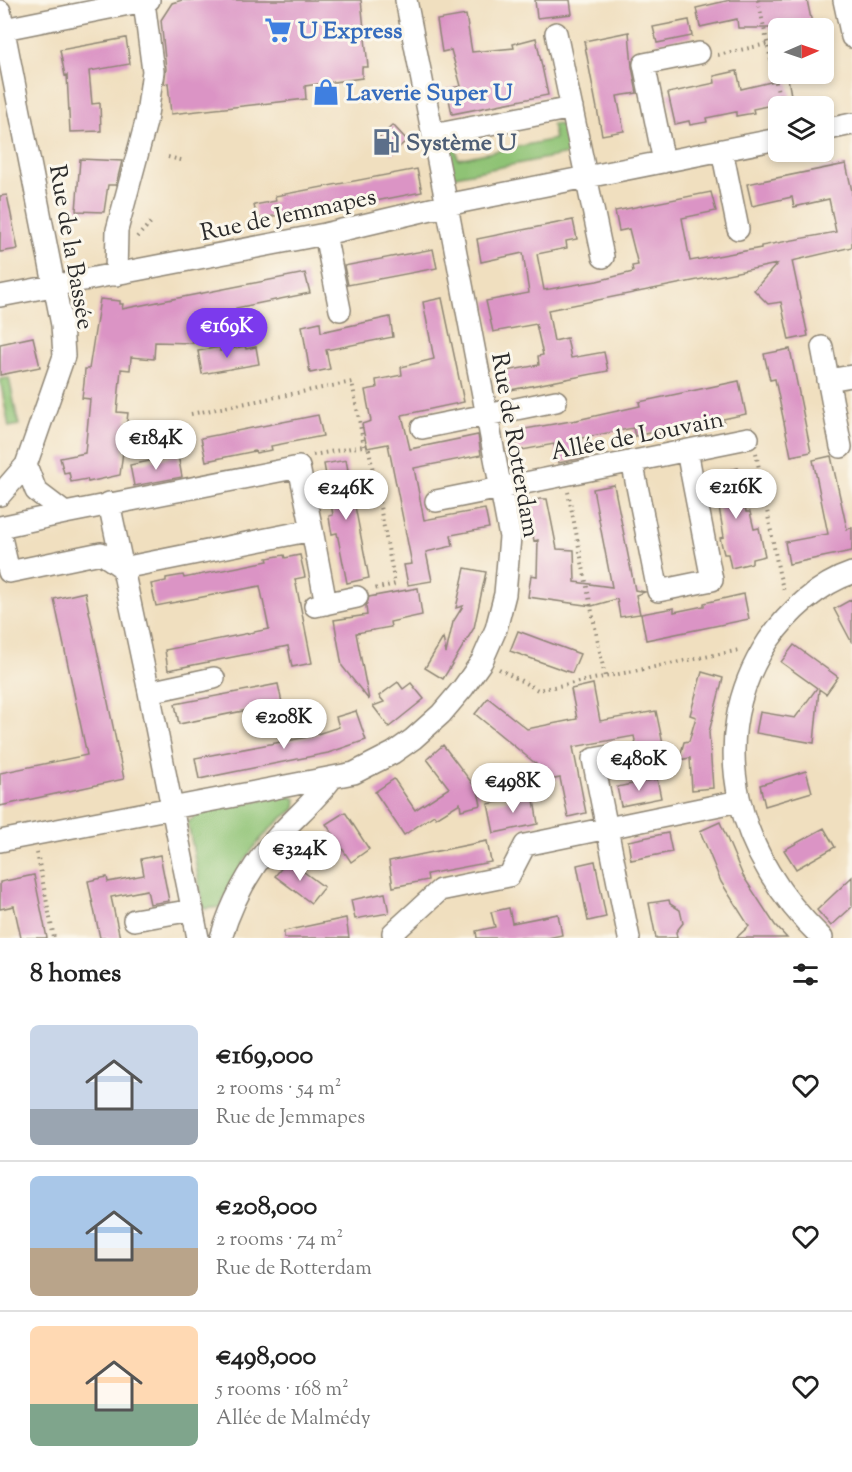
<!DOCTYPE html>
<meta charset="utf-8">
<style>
:root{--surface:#fff;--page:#f2f2f2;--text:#222;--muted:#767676;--line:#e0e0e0;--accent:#7c3aed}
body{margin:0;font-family:"Sorts Mill Goudy",serif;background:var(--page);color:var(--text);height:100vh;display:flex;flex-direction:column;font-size:22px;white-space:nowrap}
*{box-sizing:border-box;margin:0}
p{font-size:20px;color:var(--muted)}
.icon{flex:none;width:33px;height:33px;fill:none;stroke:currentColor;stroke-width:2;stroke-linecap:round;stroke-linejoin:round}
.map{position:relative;height:938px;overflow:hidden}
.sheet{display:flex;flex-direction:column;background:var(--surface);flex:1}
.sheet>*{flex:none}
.needle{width:39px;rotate:88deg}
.fabs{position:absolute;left:768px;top:18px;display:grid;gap:12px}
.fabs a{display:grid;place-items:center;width:66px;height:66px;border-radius:9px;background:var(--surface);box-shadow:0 3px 9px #0003;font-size:30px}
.price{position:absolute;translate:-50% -51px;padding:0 14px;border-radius:21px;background:#fff;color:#222;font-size:20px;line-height:39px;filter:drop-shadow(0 2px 3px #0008)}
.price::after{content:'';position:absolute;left:50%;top:36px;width:18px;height:14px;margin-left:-9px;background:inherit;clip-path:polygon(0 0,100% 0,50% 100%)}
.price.on{background:var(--accent);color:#fff}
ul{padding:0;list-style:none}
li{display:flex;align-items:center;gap:18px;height:150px;padding:0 30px}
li+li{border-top:2px solid var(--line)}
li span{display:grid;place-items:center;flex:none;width:168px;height:120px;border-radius:9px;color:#555}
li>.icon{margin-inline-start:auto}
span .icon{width:72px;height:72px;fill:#fffc;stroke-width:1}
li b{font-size:26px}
h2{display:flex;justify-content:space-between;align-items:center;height:72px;padding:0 30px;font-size:26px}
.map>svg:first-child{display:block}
</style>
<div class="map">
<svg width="852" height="938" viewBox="0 0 852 938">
<rect width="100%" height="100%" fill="#fbf7ec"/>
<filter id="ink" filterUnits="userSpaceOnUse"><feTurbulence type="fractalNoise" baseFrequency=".0167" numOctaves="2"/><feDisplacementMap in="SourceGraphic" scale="12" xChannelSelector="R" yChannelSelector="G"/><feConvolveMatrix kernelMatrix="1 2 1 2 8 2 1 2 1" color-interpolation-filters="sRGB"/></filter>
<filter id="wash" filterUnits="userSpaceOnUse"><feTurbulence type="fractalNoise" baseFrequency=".008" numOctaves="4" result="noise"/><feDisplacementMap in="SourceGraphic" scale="24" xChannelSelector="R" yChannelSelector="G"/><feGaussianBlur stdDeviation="1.35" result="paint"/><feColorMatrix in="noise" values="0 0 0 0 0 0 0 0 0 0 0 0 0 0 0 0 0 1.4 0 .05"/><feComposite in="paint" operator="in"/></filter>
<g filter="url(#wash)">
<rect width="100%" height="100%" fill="#f0dfbf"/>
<path fill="#8fc375" stroke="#5d7750" stroke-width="1.5" d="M552 124 562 125 570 135 573 153 450 177 447 155 449 146 455 144 458 159 555 139Z
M9 378 19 425 9 427 0 379Z
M289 795 296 799 295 809C259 832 237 869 220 907L204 909 188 822 201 812Z"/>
<g id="blocks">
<path fill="#db94c5" d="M182 0H361L368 67H362V78L305 86 306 99 171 114 168 83 164 84 166 69 161 20 172 3Z
M535 0H570L572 14 537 18Z
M730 0H807L813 28H738L737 19 700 27 696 8Z
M466 15 472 52 514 48 513 44 536 38 548 95 452 114 447 89 461 86 451 50 442 52 437 20Z
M689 20 692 36 657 43 653 27Z
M629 32 632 67 637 93 617 96 624 131 602 135 584 41Z
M126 38 130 64 89 71 92 104 100 103 101 131 70 132 67 75 65 76 60 50Z
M737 71 741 89 788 78 792 101 753 109 754 113 736 116V112L706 118 707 122 690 125 689 121 675 124 668 93 715 83 714 76Z
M393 125 407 140 392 154 378 139Z
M80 159 122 161 116 185H108L104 212 76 211Z
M846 164 852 191V247L792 261 808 336 789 340 781 302 768 304 754 290 777 264 548 310 554 341 567 338 571 358 604 352 608 371 505 391 501 372 539 365 538 356 543 355 536 324 493 332 486 301 529 293 523 253 481 262 477 239 573 220 577 239 566 241 567 248 537 254 544 290 597 281 633 272 632 266 638 265 629 229 619 231 615 211 711 192 716 211 682 218 690 261 761 248V246L836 232 829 199 794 207 792 197 752 206 747 184Z
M417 169 422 192 314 213V212L280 219 279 215 257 219 254 205 276 201 275 196Z
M7 195 18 249 0 252V196Z
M433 249 437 268 348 285 344 266Z
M305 273 310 293 236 308 237 314 189 323 193 343 155 342 154 359 131 357 130 370 121 369 117 412 128 413 120 475 88 482 87 479 71 482 69 472 64 473 60 458 85 453 90 399 82 398 84 383 85 369H89L100 299 120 301V304H123L122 309Z
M442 298 464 402 402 415 410 449 478 435 481 455 414 468 424 520 485 509 489 528 451 535 453 546 426 552 432 581 408 585 404 565 412 564 388 444 367 448 362 424 371 421 365 390 377 388 376 380 402 375 401 367 434 359 423 302Z
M390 317 393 337 326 350 330 369 310 373 302 326 320 322 321 332Z
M33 337 40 367 0 375V344Z
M245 346 246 349 256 347 259 364 202 374 198 351 220 347V351Z
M790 349 811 452 791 456 775 379 770 380 764 354Z
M739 381 746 414 723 419 724 422 706 425V422L691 425 677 428V431L660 435 659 431 635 436 633 428 581 438 585 458 558 463 554 444 517 451 513 431 577 420 640 406 639 402Z
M318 415 323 436 271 446 272 450 256 453 255 451 206 461 201 438Z
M178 455 182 477 134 486 130 465Z
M831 456 847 529 852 528V551L789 564 785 542 828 534 813 460Z
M346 460 369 578 347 583 337 533 332 534 330 524 329 516 333 515 324 464Z
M738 468 746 512H750L754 529 759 528 765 556 752 559V563L731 568 728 554H724L720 538 724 537 719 507 715 508 712 490 715 489 712 474Z
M614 485 635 590 645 592 636 595 640 614 620 617 617 599 592 606 528 597 531 575 537 576 538 540 534 541 527 502 540 499H547L557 549 574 550 575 582 612 587 593 489Z
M284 555 285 558 300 555 305 577 295 579 312 663 292 667 288 646 168 670 165 650 269 629 260 586 156 606 151 584 166 581V578L183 575 184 578 268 561 267 558Z
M465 568 486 572 474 628 443 679 425 668 443 638 446 653 453 622 463 606 456 608Z
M418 588 422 615 390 622 391 627 356 633 369 700 342 666 334 620 367 615 366 606 369 597Z
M85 592 124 779 0 806V773L87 755 54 599Z
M744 594 749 619 646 640 641 614 674 608V612L704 606V603Z
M852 599V643L834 609Z
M518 631 580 654 572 673 510 651Z
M794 645 838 677 826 694 819 689 814 743 756 733 760 712 795 718 817 688 781 662Z
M702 672 723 678 709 732 713 788 692 790 690 758 679 760 684 742 689 741 696 717 690 715Z
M398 682 403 689 411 683 424 699 389 727 373 706 384 702 379 696Z
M278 684 282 703 179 724 175 704Z
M593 684 600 721 656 711 667 763 641 768 634 736 573 747 586 813 568 817 560 778 519 786 516 768 536 764 475 714 488 698 527 729 577 719 571 689Z
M356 711 366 740 328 753 199 779 195 758 308 737 339 727 336 717Z
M443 745 478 791 481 805 461 810 460 803 436 818 434 815 404 835 375 792 394 779 415 810 449 788 427 759Z
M806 771 812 792 765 806 760 785Z
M657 779 661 798 621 806 617 787Z
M533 794 538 824 494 833 488 804Z
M345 812 369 849 351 862 326 824Z
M720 822 743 876 775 925 787 938H736L749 926 721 882 700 831Z
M824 828 835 847 796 869 784 850Z
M668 833 672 852 631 860 628 841Z
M487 841 491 862 427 874 428 880 393 887 389 861Z
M160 855 169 901 150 904 147 890 111 897 120 938H100L88 881 107 877 108 882 144 875 141 859Z
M288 860 324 887 311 903 275 876Z
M595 861 606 917 588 921 577 865Z
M34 875 47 938H21L14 906 0 909V882Z
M852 877V907L831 926 817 910Z
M385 893 389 913 355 919 351 900Z
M669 900 670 904 680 910 683 923 676 932 677 938H656L649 903Z
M509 908 512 923 558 914 562 935 548 938H477L476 931 495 927 491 912Z
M346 918 349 938H284V931Z"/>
</g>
</g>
<g filter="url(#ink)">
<use href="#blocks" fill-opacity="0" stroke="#8e8575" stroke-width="1.5"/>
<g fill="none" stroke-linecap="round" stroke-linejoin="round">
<defs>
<path id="minor" d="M844 0 852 37
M0 11 62 325 64 356 26 465 36 491 65 513 299 467 312 530 123 568 101 553 9 572 0 533
M4 29 149 0
M556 33 603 257
M824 130 852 124
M433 135 572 108
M722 150 738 229
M664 162 644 64 699 53
M325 234 340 310
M116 275 117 230 146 122 153 71 144 2
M0 296 325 234 461 202 778 139
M822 347 841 447
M828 380 852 376
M422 428 556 401
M632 461 658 591 712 580 687 451
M0 495 26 465
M436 501 748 438
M109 503 149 692 198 938
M0 527 65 513
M312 530 326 604
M315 606 357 597
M149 692 214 678
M610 756 593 759 629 938
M0 841 354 773 393 753 413 739 441 714 463 688 482 661 496 629 505 594 510 537 447 206 406 0
M134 920 193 910
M221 938C232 901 252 865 278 836 296 816 316 800 332 778
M394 938 393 933 440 890 509 876 525 845 739 801
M822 938C739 859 702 742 768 641 788 612 819 584 852 573"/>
</defs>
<use href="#minor" stroke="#8e8575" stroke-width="24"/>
<path stroke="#8e8575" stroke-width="4" stroke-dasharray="1.5 4.5" stroke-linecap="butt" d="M758 0 781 106
M718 55 767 44
M168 157 185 161
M137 237 153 220
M191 414 352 382 364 446
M756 453 779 573 784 592
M313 455 368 445 395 584 374 589
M568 492 605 677
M499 669 538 690 740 650
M37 853 54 938"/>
<use href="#minor" stroke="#fff" stroke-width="21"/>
</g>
</g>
<defs>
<symbol id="supermarket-bare" viewBox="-9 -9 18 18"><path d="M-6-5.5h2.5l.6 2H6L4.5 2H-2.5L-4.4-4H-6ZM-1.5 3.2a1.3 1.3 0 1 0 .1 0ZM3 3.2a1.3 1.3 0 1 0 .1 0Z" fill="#3f7fe0" stroke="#fbf7ec" stroke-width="2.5" paint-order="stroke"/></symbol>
<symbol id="shop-bare" viewBox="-9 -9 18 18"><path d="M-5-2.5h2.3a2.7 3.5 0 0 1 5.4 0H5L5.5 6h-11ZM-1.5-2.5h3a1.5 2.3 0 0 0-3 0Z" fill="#3f7fe0" stroke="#fbf7ec" stroke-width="2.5" paint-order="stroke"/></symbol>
<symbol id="fuel-bare" viewBox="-9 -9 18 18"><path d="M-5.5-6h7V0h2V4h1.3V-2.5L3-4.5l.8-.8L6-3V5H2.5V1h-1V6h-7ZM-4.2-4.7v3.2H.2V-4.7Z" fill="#5c6f8a" stroke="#fbf7ec" stroke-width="2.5" paint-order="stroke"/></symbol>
</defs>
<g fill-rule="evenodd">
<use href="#supermarket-bare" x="259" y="11" width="38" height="38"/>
<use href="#shop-bare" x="307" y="73" width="38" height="38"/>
<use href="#fuel-bare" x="367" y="123" width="38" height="38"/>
</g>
<g text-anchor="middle" stroke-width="6" stroke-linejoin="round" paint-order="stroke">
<g font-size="24" font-weight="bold" fill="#366cbe" stroke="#fbf7ec" text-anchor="start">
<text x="298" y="38">U Express</text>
<text x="346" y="100">Laverie Super U</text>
</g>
<g font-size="24" font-weight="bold" fill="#4e5e75" stroke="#fbf7ec" text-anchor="start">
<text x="406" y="150">Système U</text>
</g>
<g font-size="24" fill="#2b2b2b" stroke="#fbf7ec">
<text transform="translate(288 214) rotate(-12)" y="8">Rue de Jemmapes</text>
<text transform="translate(72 247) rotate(80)" y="8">Rue de la Bassée</text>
<text transform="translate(637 435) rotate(-11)" y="8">Allée de Louvain</text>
<text transform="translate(516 445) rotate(80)" y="8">Rue de Rotterdam</text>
</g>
</g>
</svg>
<div class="fabs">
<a><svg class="needle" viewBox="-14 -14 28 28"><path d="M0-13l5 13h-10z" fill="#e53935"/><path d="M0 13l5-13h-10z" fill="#767676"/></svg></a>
<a><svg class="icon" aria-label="layers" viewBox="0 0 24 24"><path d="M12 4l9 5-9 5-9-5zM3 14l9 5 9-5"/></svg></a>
</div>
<b class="price on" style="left:227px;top:359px">€169K</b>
<b class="price" style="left:156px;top:471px">€184K</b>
<b class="price" style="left:736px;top:520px">€216K</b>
<b class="price" style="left:346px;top:521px">€246K</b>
<b class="price" style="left:284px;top:750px">€208K</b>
<b class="price" style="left:639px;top:792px">€480K</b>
<b class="price" style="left:513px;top:814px">€498K</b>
<b class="price" style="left:300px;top:882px">€324K</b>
</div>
<section class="sheet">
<h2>8 homes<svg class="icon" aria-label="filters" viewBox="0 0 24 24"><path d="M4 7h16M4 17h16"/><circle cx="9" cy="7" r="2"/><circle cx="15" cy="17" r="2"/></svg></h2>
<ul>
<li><span style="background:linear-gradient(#c9d6e8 70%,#9aa5b1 0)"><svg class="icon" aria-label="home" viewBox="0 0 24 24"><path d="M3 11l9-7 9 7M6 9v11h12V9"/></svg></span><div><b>€169,000</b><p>2 rooms · 54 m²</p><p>Rue de Jemmapes</p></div><svg class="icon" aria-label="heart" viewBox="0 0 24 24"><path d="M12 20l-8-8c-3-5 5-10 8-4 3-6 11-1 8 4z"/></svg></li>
<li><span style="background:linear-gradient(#a9c7e8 60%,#b9a48a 0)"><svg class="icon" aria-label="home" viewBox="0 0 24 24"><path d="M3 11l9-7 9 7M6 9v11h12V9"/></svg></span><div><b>€208,000</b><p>2 rooms · 74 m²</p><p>Rue de Rotterdam</p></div><svg class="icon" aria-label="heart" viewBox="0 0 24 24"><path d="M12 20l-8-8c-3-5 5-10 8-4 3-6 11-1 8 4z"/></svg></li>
<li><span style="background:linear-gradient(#ffd9b3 65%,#7fa58c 0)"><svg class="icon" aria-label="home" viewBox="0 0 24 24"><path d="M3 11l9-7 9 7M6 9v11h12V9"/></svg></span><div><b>€498,000</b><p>5 rooms · 168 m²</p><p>Allée de Malmédy</p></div><svg class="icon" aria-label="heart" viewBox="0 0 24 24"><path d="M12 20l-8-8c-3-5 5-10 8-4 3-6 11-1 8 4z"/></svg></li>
</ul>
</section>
